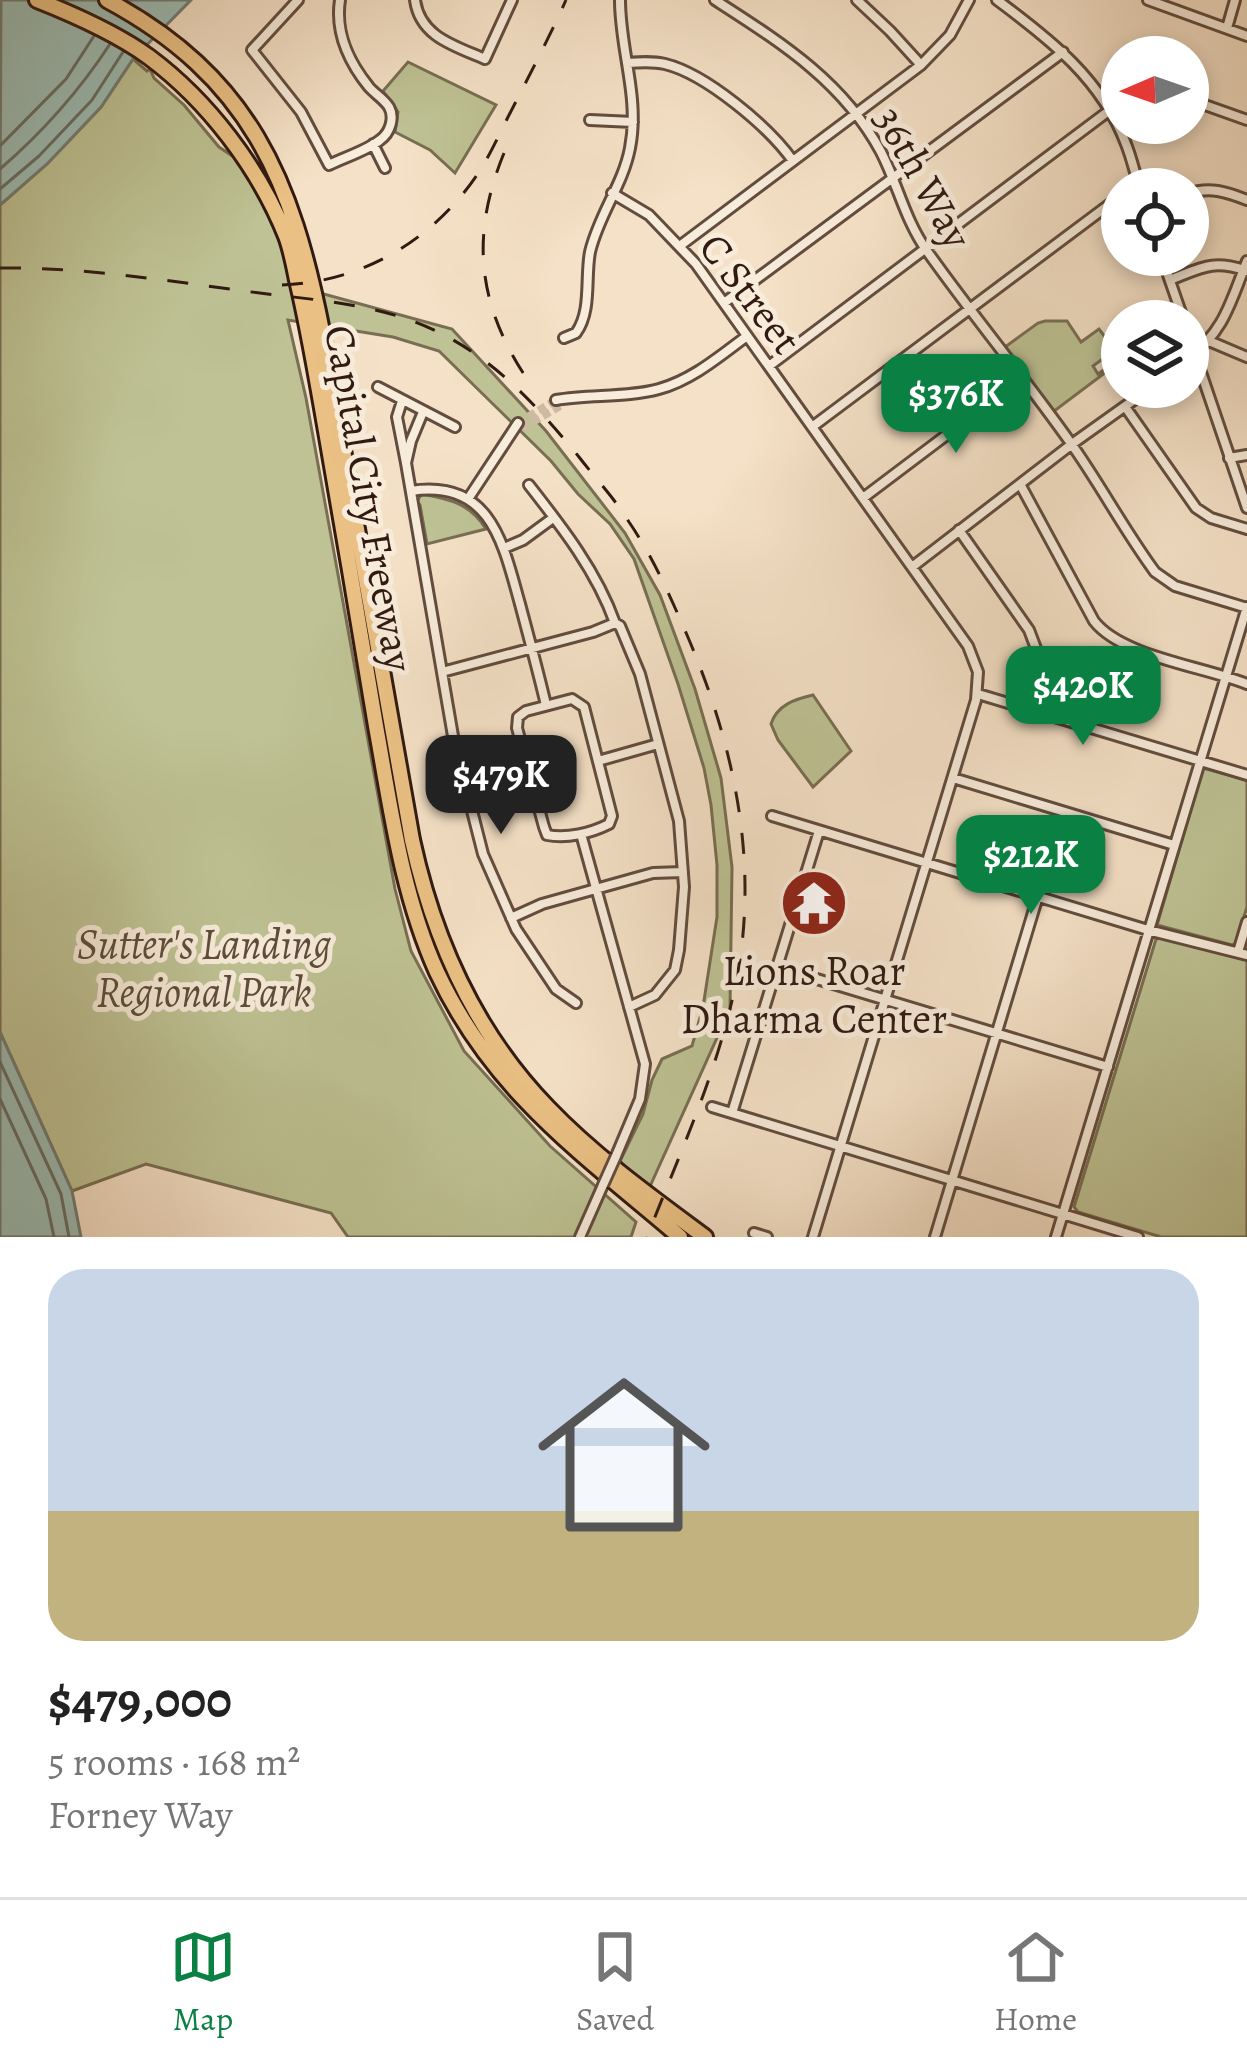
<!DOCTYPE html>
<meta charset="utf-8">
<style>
:root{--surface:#fff;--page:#f6f6f6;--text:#222;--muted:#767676;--line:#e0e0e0;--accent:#0b8043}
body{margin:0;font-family:Alegreya,serif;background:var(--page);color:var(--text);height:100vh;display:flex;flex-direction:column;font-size:45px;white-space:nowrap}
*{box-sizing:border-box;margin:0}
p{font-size:39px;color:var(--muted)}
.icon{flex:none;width:66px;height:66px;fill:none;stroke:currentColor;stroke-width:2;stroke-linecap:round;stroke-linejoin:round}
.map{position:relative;height:1237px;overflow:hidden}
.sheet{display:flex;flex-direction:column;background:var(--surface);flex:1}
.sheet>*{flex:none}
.needle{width:78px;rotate:268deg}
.buttons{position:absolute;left:1101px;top:36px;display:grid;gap:24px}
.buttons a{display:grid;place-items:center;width:108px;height:108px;border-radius:50%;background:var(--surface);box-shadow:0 6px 18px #0003;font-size:60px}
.price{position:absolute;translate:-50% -102px;padding:0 27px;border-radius:24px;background:var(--accent);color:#fff;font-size:39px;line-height:78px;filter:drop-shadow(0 3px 6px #0008)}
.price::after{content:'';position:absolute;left:50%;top:72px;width:36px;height:27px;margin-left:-18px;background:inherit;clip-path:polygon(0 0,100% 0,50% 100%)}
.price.active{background:#222;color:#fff}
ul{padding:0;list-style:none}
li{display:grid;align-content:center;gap:24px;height:636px;padding:0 48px}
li+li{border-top:3px solid var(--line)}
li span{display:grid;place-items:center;height:372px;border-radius:36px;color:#555}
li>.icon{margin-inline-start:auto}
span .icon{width:216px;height:216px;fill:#fffc;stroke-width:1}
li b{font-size:51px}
.menu{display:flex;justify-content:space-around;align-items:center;height:168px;border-top:3px solid var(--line);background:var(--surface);font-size:33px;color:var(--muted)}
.menu a{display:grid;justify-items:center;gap:6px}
.menu .active{color:var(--accent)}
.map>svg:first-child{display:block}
</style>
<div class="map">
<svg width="1247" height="1237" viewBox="0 0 1247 1237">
<rect width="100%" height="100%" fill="#f5e1c7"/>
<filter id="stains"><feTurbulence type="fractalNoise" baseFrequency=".00167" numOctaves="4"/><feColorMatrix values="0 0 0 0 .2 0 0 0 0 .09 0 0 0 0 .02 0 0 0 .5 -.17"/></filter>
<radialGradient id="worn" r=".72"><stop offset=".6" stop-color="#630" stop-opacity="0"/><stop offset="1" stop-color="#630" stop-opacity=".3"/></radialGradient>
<path fill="#bec294" stroke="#786e53" stroke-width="3" d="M133 59 147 71 150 69 154 78 184 105 219 147 264 177 309 290 452 329 546 431 625 533 660 595 695 689 721 778 732 867 730 1009 647 1193 620 1161 643 1114 652 1080 662 1059 692 1046 703 1007 717 917V865L711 805 704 768 678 684 634 559 610 524 578 494 551 461 439 351 393 337 288 320 306 398 395 889 411 951 464 1051 550 1146 636 1222 631 1237H348L331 1213 146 1164 72 1191 0 1032V205L47 164 101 107Z
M408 62 496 105 455 173 430 150 395 132 398 112 383 91Z
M1045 321H1067L1081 342 1099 329 1115 350 1093 366 1098 374 1122 357V360L1053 412 1005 347 1038 323Z
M422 494C449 499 470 503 486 529L427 544 420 505 417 501Z
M813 695 851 751 813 787 778 740 771 724C777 705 795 699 813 695Z
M1203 768 1247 780V907L1236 943 1232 945 1157 925Z
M1162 938 1247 960V1237H1161L1078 1212 1074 1207 1156 939Z"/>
<path fill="#9cbdb6" stroke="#717c74" stroke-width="3" d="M1 0H191L133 59 101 107 47 164 0 205Z
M0 1032 72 1191 81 1237H0Z"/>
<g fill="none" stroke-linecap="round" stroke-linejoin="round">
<path stroke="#666c64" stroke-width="3" d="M0 146 66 79 94 36
M0 169C44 131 78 93 110 44
M0 189 39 156 92 100 123 52
M0 1062 61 1194 69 1237
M0 1099 46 1199 54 1237"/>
<path stroke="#ceb9a3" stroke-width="8" stroke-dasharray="8 4" stroke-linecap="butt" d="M518 423 556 400
M522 428 560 406"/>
<defs>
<path id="minor" d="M298 0 252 50 301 112 329 165C345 157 366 151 380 140 390 133 395 118 389 107 384 99 375 94 369 87 348 61 335 33 340 0
M415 0C420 37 455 46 485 59L512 0
M715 0C780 42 843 81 881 152 898 185 905 220 927 251 973 316 1024 377 1070 442 1100 484 1124 530 1155 572L1175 586 1247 608
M857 0 890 31 921 65
M997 0C1051 40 1102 80 1126 144 1132 159 1135 174 1140 189
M1148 0 1247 36
M1227 28 1235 0
M627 63C640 62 653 61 665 64 706 74 769 127 793 161
M1188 99 1247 120
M590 120 633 122
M373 144 385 168
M612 193 649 215 696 264 968 646 978 672 976 700 813 1237
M1188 194C1209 186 1227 192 1247 200
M681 245 921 65 950 35 969 0
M1161 255 1184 321
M1170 280C1201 268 1212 259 1247 271
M724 303 1063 52
M1188 334 1247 508
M564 338 576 333C592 311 585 278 590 252 599 214 623 185 630 148 640 97 620 51 620 0
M1209 341 1247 357
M1188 359C1225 330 1230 303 1247 261
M769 366 1122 101
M378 387 455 427
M556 400C590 394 626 398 659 389 692 380 720 356 747 336
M402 401 397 417 406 463 411 441 423 412
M1126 408 1196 508 1211 518 1247 529
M812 427 1122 195
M1229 458 1247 455
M406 463 453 736 483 854 516 929 556 989 576 1003
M1020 484 1094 621C1122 657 1203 666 1247 684
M529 485C562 527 597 572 615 623
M411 491C491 479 503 543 520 604 529 638 538 671 546 705
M863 498 1022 378
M468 499 518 423
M959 530 1029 630 1062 717
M504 548 523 540 553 518
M912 567 1072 444 1152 387
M442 672 593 632 615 623 620 626 640 674 679 821 684 887 679 950 675 970 655 995 629 1007
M978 694 1247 775
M572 699 584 707 612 816 609 824C591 833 567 839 547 835L544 827 517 728 518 717 526 711Z
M598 761 658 744
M953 778 1174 845
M468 795 530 779
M772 816 1148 930 1247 955
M581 834 645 1064 640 1099 616 1156
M511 918 542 904 653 873 683 872
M1238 952 1247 922
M777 967 1108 1067
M712 1107 1138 1237
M732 1113 819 831
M754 1233 767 1237
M580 1237 603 1185
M935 1237 1038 896
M1056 1237 1247 607"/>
<path id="highway" d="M37 0C75 15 116 33 149 57 208 101 259 168 286 236 291 249 294 265 297 280 309 330 317 380 326 431 343 529 360 628 376 726 391 809 402 895 437 972 493 1092 583 1154 680 1237
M107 0C250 77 292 179 322 331L412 840C434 941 475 1033 548 1108 594 1156 651 1197 705 1237"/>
</defs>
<use href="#minor" stroke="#624c3f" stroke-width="14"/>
<use href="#highway" stroke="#311a12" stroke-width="20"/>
<use href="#minor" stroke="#f8ecdb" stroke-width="8"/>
<use href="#highway" stroke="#eac084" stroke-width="14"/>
<path stroke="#311a12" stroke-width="3" stroke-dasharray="21 21" stroke-linecap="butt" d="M504 153C468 241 479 312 534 389
M0 268C82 267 162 280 244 291 309 300 378 302 438 332 497 361 538 407 579 457 596 479 615 499 629 522 653 557 670 596 687 635 729 733 754 837 742 944 730 1046 684 1142 647 1237
M282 285C362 282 432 241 477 175 489 157 498 137 508 117 528 78 548 40 566 0"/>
<defs>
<path id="minor-bridge" d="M603 1185 616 1156"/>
</defs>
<use href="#minor-bridge" stroke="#624c3f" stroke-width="14" stroke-linecap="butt"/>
<use href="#minor-bridge" stroke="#f8ecdb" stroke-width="8"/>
</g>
<defs>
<symbol id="temple-disc" viewBox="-11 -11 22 22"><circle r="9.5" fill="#8f2418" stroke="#f8ecdb"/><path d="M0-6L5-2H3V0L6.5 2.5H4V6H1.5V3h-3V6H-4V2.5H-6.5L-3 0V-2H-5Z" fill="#fff"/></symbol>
</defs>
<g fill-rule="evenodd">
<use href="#temple-disc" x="776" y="865" width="76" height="76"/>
</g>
<g text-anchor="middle" stroke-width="10" stroke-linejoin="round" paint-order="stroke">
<g font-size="42" fill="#311a12" stroke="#f8ecdb">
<text transform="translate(924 177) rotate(61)" y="15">36th Way</text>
<text transform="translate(751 293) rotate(53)" y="15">C Street</text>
<text transform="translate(370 498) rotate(80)" y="15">Capital City Freeway</text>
</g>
<g font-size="42" font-style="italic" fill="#5b4c39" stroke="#f8ecdb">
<text x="204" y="958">Sutter's Landing<tspan x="204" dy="48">Regional Park</tspan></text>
</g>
<g font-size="42" fill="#311a12" stroke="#f8ecdb">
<text x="814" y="985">Lions Roar<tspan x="814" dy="48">Dharma Center</tspan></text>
</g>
</g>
<rect width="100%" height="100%" filter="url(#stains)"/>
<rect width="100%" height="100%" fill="url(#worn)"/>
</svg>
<div class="buttons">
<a><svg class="needle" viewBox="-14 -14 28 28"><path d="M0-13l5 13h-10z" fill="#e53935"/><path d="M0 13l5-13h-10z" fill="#767676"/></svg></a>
<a><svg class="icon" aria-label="locate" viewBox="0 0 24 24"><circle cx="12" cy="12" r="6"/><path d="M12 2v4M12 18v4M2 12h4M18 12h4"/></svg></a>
<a><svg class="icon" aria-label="layers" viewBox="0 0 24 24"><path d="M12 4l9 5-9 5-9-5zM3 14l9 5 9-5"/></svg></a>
</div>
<b class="price" style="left:956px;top:456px">$376K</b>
<b class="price" style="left:1083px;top:748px">$420K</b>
<b class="price active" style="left:501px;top:837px">$479K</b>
<b class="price" style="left:1031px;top:917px">$212K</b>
</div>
<section class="sheet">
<ul>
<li><span style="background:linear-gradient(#c9d6e8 65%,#c2b280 0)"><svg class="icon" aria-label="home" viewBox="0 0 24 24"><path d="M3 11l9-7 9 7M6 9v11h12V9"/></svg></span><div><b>$479,000</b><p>5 rooms · 168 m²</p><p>Forney Way</p></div></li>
</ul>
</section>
<nav class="menu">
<a class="active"><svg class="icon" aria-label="map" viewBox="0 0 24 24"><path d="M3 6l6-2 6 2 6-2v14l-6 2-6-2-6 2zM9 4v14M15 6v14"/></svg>Map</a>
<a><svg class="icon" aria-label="saved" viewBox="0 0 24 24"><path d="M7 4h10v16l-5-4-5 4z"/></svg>Saved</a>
<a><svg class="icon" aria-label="home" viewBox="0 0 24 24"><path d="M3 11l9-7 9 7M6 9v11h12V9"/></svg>Home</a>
</nav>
